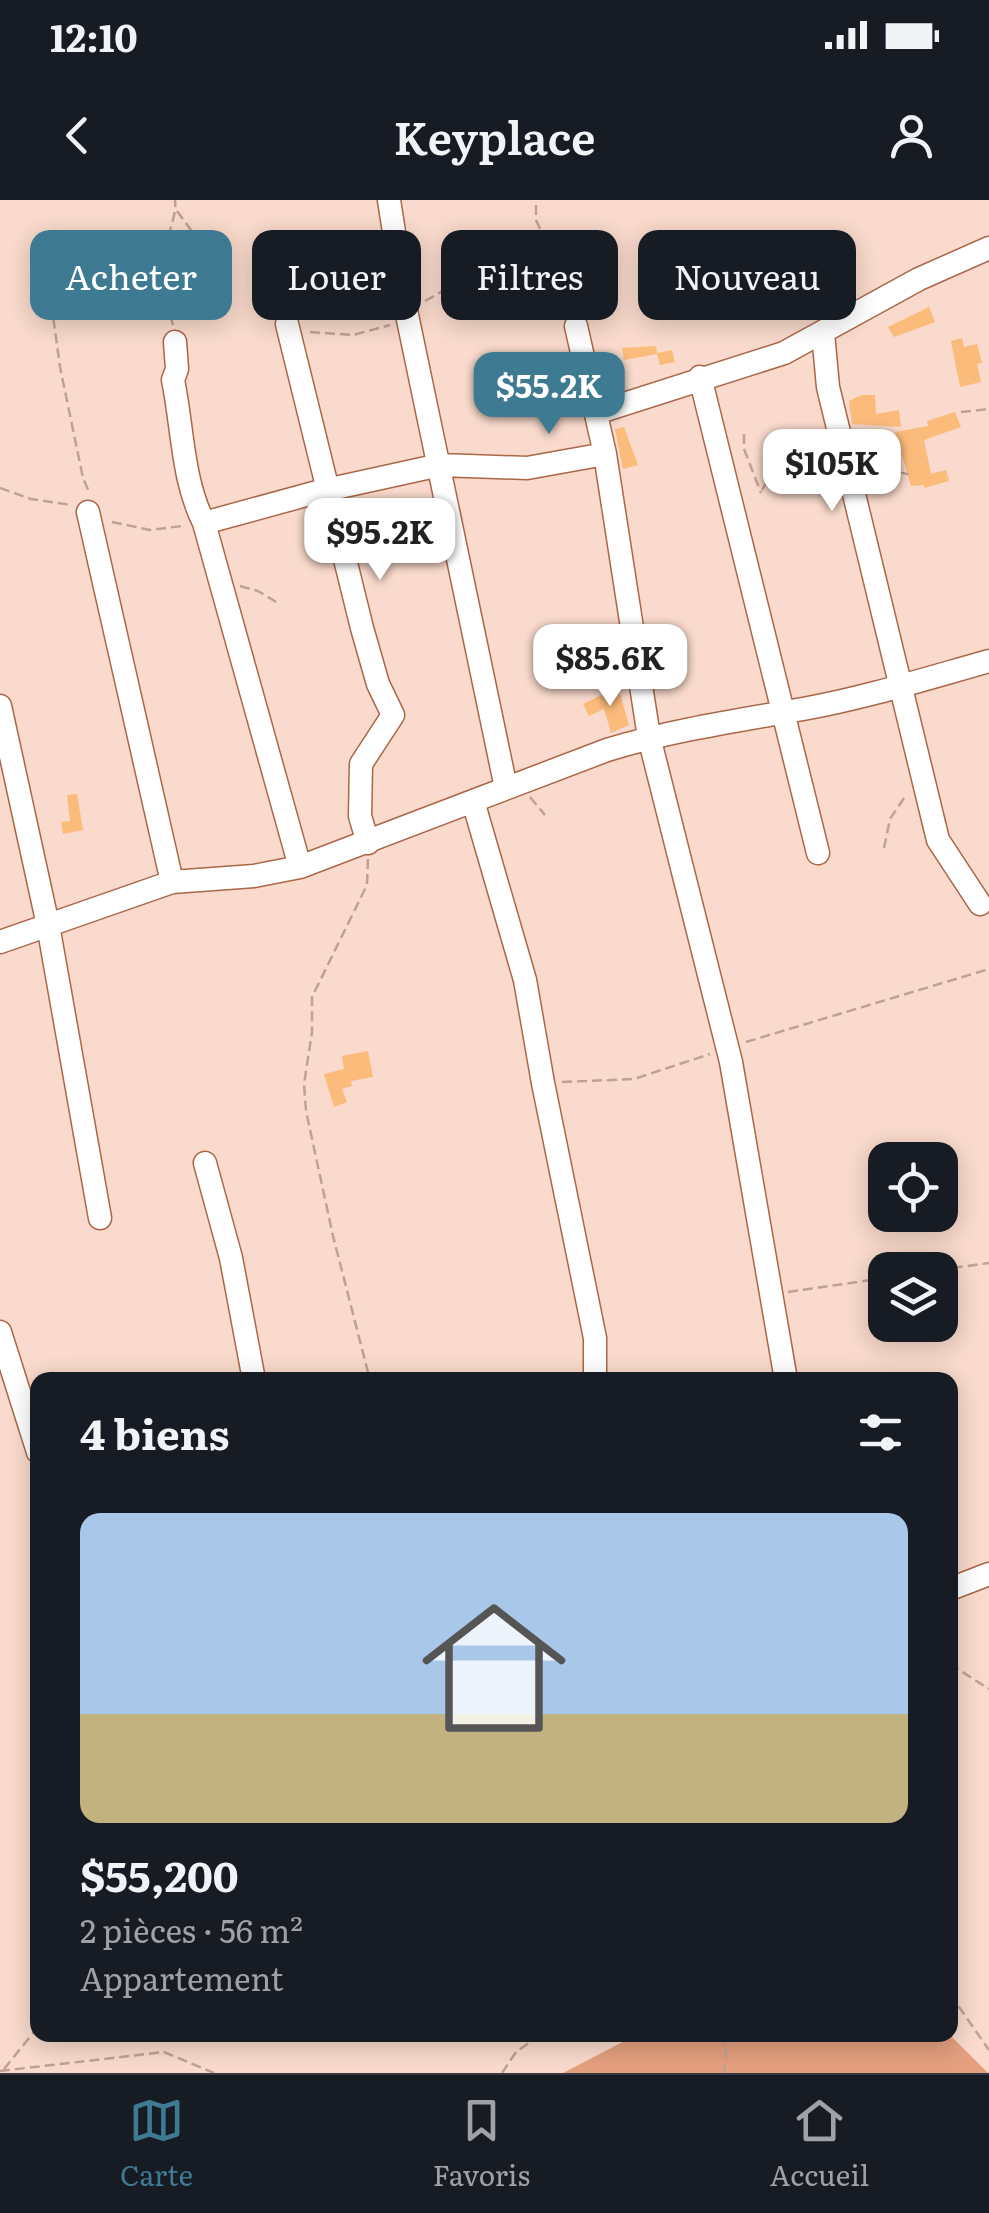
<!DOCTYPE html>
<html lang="fr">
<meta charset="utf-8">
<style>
:root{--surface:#171b24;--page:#242831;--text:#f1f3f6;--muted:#9ea1a6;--line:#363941;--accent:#3e7a91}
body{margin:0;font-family:Literata,serif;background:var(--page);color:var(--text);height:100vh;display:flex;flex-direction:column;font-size:38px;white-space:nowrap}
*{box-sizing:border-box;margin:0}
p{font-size:32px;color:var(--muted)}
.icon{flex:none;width:55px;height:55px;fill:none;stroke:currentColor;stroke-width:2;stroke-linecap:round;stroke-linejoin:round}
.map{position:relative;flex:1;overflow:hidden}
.sheet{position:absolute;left:30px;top:1172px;width:928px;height:670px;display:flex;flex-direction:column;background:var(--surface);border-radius:20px;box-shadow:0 5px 25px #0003}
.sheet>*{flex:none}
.hud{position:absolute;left:30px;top:30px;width:930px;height:90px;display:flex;gap:20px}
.fabs{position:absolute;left:868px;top:942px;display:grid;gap:20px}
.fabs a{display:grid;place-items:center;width:90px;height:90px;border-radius:20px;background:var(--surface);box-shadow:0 5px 25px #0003;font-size:50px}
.price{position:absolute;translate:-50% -85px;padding:0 22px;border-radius:20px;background:#fff;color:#222;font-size:32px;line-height:65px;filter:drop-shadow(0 2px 5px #0008)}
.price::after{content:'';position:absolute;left:50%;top:60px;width:30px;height:22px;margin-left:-15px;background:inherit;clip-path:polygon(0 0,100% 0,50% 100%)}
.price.on{background:var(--accent);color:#fff}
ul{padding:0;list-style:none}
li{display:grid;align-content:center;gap:20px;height:530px;padding:0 50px}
li span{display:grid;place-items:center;height:310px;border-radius:20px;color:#555}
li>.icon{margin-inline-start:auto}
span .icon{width:180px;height:180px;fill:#fffc;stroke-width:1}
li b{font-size:42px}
h2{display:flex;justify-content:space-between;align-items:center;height:120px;padding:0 50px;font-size:42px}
.tag{padding:0 35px;border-radius:20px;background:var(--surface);box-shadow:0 5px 25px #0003;font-size:35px;line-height:90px}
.tag.on{background:var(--accent);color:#fff}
.status{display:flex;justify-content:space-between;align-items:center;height:70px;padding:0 50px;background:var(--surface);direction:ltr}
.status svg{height:28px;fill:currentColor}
header{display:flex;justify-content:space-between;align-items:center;height:130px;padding:0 50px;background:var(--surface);font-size:45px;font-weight:600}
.dock{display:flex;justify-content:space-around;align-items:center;height:140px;border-top:2px solid var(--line);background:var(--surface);font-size:28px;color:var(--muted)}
.dock a{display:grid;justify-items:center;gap:5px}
.dock .on{color:var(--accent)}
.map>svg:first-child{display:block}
</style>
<div class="status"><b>12:10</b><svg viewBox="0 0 49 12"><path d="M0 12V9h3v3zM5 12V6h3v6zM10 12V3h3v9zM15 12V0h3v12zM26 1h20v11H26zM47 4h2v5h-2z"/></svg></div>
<header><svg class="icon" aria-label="back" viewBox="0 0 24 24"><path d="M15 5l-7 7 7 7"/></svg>Keyplace<svg class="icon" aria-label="person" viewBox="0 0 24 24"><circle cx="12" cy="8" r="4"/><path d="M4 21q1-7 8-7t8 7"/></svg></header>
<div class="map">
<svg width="989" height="1873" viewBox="0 0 989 1873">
<rect width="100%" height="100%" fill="#f9dacc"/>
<path fill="#e49f7e" d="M636 1835H950L988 1873H563Z"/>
<path fill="#fbbb7b" d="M929 107 935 122 894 137 888 127Z
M962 138 964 147 977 144 982 163 977 164 981 182 960 187 951 141Z
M656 146 657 153 672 150 675 162 660 165 657 154 624 160 622 148Z
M862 195H875L876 214 899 210 901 227 852 224 849 201Z
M955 212 961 227 924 240 931 274 946 270 949 281 924 288V285L911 286 895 232 928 226 927 221Z
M624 227 638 265 623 269 615 229Z
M618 487 629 525 611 533 604 509 589 516 583 504Z
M77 594 83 630 63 634 61 622 70 621 67 595Z
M368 851 373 877 351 881 352 886 342 889 347 902 334 907 324 874 344 869 342 856Z"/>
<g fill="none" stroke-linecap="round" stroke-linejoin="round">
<defs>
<path id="minor" d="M389 0 407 115 506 588
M287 124 362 428 378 484 393 515 361 564 360 616 368 643
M576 126 605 254 649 537 731 862 786 1180
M823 133 828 187 938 640 980 704
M175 142 177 169 173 180C183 229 182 279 204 323L300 667
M700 177 818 653
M596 213 784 153 919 79 989 48
M88 312 172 682
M204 323 317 292 440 265 527 268 605 254
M0 506 48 725 100 1018
M473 601 525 780 543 883 595 1138V1180
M0 742 172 682 254 676 300 667 607 550C673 530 735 521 803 509 865 498 928 478 989 461
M205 963 231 1058 254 1180
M0 1132 38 1252
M950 1389 989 1374"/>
</defs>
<use href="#minor" stroke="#aa6747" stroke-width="25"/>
<path stroke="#c0a193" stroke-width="2.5" stroke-dasharray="10 5" stroke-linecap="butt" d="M177 11 196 37
M551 53 569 106
M42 60 47 72 60 167 83 278 89 292
M425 101 452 86 480 89 551 53 536 20V0
M173 125C165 98 162 75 166 47 168 31 177 16 175 0
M310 132 353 135 390 125
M961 212 989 209
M744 234V249L761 293
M869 277 897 272 913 275
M0 288 31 299 72 305
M762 290 781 257
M112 322 150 330 182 326
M240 386 258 391 278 403
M530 597 545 615
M884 648 890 619 906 595
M368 659 367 685 312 797V832L304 884 306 911 333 1036 370 1180
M746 842 989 769
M562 882 634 879 710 854
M938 1070 989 1063
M788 1092 885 1078
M950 1464 989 1489
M950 1794 989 1850
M721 1835 726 1853 724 1873
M4 1869 38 1827
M0 1871 164 1852 214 1873
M502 1873 516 1852 540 1835"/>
<use href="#minor" stroke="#fff" stroke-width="22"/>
</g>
</svg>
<div class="fabs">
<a><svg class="icon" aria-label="locate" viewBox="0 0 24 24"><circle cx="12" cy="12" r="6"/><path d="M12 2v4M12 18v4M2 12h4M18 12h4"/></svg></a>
<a><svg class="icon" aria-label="layers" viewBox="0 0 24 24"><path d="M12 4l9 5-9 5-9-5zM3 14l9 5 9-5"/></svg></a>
</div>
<b class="price on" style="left:549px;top:237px">$55.2K</b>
<b class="price" style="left:832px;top:314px">$105K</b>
<b class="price" style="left:380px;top:383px">$95.2K</b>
<b class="price" style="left:610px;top:509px">$85.6K</b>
<div class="hud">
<a class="tag on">Acheter</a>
<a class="tag">Louer</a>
<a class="tag">Filtres</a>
<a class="tag">Nouveau</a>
</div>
<section class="sheet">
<h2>4 biens<svg class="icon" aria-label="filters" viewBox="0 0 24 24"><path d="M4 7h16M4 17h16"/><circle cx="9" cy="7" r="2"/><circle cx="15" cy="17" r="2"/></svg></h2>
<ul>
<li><span style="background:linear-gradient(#a9c7e8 65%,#c2b280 0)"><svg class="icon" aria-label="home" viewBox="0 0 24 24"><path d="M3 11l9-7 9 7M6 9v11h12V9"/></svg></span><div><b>$55,200</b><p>2 pièces · 56 m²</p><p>Appartement</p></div></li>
</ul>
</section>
</div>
<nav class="dock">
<a class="on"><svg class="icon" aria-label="map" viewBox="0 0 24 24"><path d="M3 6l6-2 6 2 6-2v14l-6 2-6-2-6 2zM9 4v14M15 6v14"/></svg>Carte</a>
<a><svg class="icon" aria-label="saved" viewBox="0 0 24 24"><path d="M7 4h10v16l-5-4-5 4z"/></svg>Favoris</a>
<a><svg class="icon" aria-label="home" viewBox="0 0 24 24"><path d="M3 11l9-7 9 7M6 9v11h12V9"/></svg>Accueil</a>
</nav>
